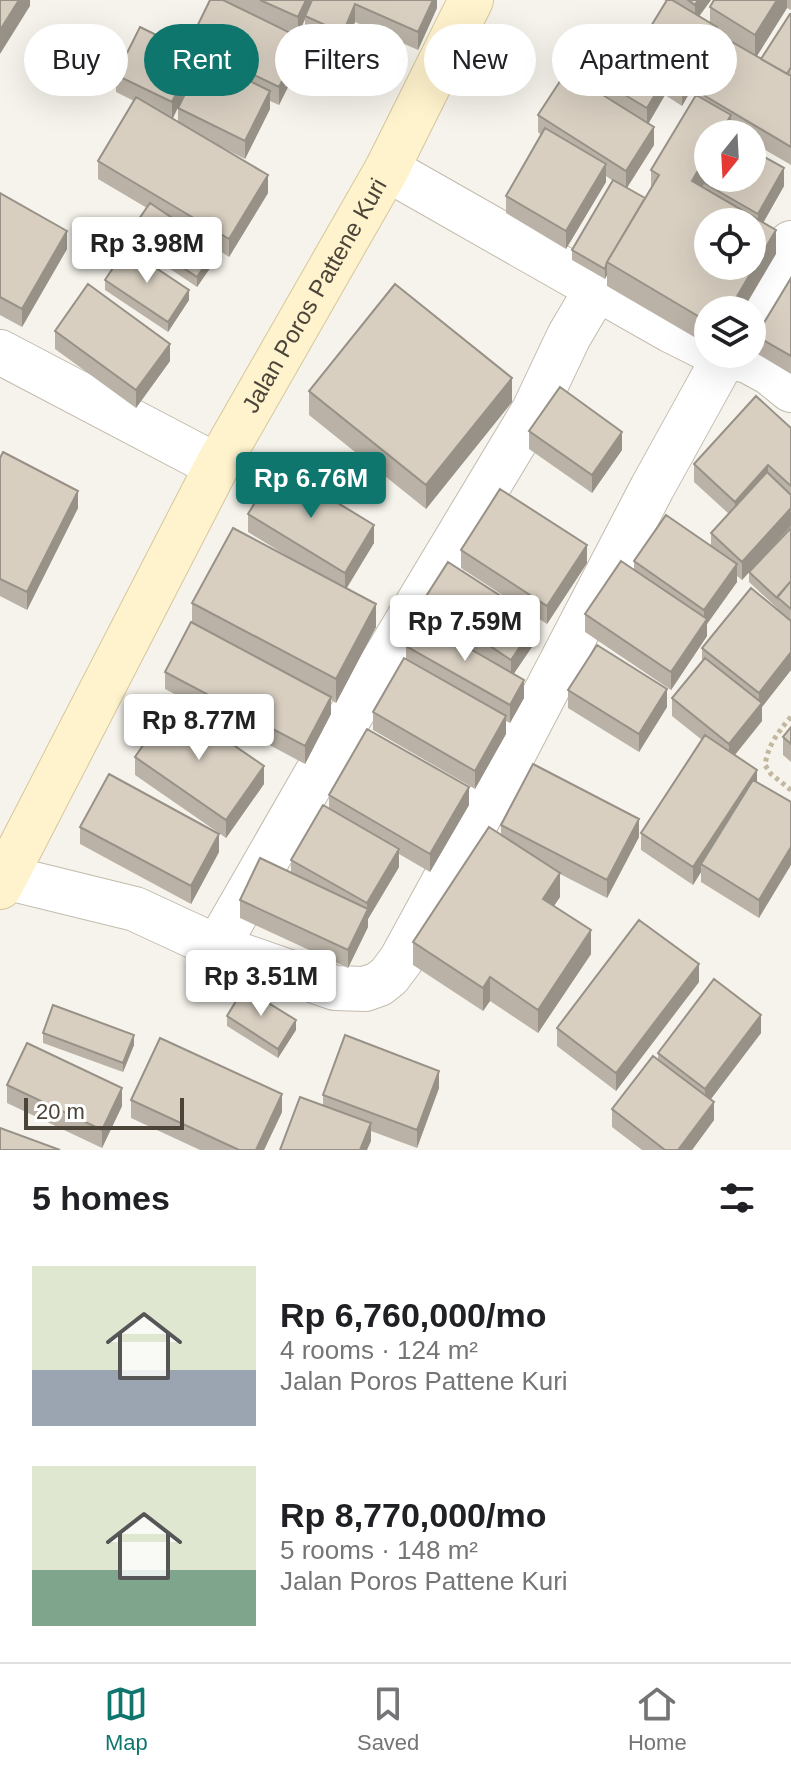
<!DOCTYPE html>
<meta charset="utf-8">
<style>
:root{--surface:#fff;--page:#f6f6f6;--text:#202124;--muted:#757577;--line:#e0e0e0;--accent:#0f766e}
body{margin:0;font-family:Helvetica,sans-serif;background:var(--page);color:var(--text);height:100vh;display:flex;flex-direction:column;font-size:30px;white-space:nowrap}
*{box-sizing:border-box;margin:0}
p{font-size:26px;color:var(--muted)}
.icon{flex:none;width:44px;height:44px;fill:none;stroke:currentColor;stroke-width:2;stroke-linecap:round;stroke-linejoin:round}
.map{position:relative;height:1150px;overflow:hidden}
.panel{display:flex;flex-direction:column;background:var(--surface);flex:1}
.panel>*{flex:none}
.guide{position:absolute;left:24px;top:24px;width:744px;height:72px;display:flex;gap:16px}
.needle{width:52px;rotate:198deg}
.controls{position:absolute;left:694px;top:120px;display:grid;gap:16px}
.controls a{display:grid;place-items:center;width:72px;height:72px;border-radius:50%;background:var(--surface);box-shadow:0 8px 32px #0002;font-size:40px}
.scale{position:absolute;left:24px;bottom:20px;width:160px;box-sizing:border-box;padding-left:8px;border:4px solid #4b4439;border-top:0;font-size:22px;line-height:28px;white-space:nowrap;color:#4b4439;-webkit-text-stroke:6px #fff;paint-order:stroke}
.price{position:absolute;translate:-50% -68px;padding:0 18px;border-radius:8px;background:#fff;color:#222;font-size:26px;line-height:52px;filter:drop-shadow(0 2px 4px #0008)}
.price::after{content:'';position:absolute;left:50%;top:48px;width:24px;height:18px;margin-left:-12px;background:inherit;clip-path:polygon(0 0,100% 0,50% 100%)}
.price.selected{background:var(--accent);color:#fff}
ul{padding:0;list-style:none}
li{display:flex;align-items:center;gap:24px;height:200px;padding:0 32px}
li span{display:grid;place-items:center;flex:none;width:224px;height:160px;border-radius:0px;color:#555}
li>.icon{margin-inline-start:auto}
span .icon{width:96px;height:96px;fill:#fffc;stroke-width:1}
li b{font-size:34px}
h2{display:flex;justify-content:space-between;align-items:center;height:96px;padding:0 32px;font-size:34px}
.chip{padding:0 28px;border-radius:36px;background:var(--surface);box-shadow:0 8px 32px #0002;font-size:28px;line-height:72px}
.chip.selected{background:var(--accent);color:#fff}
.menu{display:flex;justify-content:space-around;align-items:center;height:112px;border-top:2px solid var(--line);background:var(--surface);font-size:22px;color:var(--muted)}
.menu a{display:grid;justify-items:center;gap:4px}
.menu .selected{color:var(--accent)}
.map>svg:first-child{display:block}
</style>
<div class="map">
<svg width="791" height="1150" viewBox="0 0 791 1150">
<rect width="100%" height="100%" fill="#f6f3ec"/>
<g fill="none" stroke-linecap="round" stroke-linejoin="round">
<defs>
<path id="street" d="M387 169 670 330 708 349
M752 317 781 269 791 243
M0 352 217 466
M718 354 748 361 770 373 791 390
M5 877 135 909 217 947 335 988 365 989 379 984 389 976 401 960 515 751 652 488 726 354
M217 947 337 738 534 410 569 336 598 287"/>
<g id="secondary">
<path id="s1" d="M0 887 217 466 387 169 471 0"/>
</g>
</defs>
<use href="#street" stroke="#c2bbae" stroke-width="46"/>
<use href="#secondary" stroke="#d6c79b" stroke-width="46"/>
<path stroke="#c4b79f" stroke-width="5" stroke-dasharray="4 4" stroke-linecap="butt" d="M791 717C778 732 768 745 765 765L771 774 791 790"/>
<use href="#street" stroke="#fff" stroke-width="44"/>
<use href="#secondary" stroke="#fff3cd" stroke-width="44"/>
</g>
<path fill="#bab2a6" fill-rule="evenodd" d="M210 0H437V8L418 50 355 22 343 51 305 34V19L298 35 243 10 303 57 279 105 270 101V109L245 159 214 143 268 193 229 257 217 249V258L197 287 130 242V232L147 208 98 179V161L134 101 116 92V75L189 51V43ZM195 64 199 66 178 108V122L173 118 195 71Z
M664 0H711L699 16 710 22V7L714 0H791V10L787 8 757 56 761 59 791 14V165L752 142V134H739L731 129V134H708L784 186 763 222 776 254 708 310V345L607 286V275L605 279 572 260V250L613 181 606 176V182L566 249 506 213V196L541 135 538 132V115L588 86V73L637 49 666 1ZM717 35 724 39 695 90V97L651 170V188L645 198 627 188 654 145 648 124 665 95 682 106 717 45Z
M0 193 67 249 22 327 0 315Z
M791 278V374L756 353V336Z
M105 280 189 300 168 332 105 290Z
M55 331 170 361 136 408 55 349Z
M309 391 512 402 426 509 309 415Z
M791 428V526L742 580 737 576V582L707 624V636L671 690 585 632V614L634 569V561L711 546V533L729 514 694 482V464Z
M529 431 622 450 592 493 529 449Z
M0 458 78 508 27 610 0 596Z
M248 514 374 543 346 588 376 627 336 703 331 700V714L305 764 165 689V672L192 623V603L297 562 248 532Z
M791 528V670L762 707V721L735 755 757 782 791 802 759 918 701 882V872L693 885 641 850V833L702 740 672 716V698L702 661V648L777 609V608L749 582V572Z
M461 550 587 563 547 624 461 568Z
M423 601 538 638 513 674 524 698 510 723 506 721V734L475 789 373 730V712L406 659V646L457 641 423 618Z
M568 690 667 707 639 752 568 708Z
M791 727V762L783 755V737Z
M135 757 264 784 226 838 135 775Z
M329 795 469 805 430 872 399 854V867L368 919V927L348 968 240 918V900L291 873V860L329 808Z
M501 825 639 837 607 898 560 874V897L554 906 591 954 538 1033 490 1001 483 1011 413 965V942L501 835Z
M80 827 219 852 191 904 80 844Z
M699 982 616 1091 557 1046V1028Z
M227 1016 296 1030 278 1058 227 1026Z
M43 1033 134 1045 123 1072 43 1043Z
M761 1033 710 1099 714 1120 692 1150H642L612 1127V1109L658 1059V1053Z
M7 1085 122 1106 102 1148 7 1103Z
M439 1088 417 1148 371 1131V1141L323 1105V1095Z
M131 1100 282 1112 264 1150H200L131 1118Z"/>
<path fill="#979187" d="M19 0H30V6L0 54V30Z
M306 0H314L305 16V19L298 35V17Z
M433 0H437V8L418 50V32Z
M698 0H711L695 22V5Z
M777 0H787V8L755 59V35Z
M355 4V22L343 51V33Z
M717 27V45L682 106V88Z
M303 39V57L279 105V87Z
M195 54V71L172 120V102Z
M665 78V95L647 126V108Z
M270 91V109L245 159V141Z
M731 115V134H720Z
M654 127V145L626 189V171Z
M708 153V177L692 204V181Z
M606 164V182L566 249V231Z
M784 168V186L758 232V214Z
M268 175V193L229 257V239Z
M776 230V254L743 310H729Z
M67 231V249L22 327V309Z
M217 248V258L197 287V277Z
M607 265V275L605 279V269Z
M189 290V300L168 332V322Z
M170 344V361L136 408V390Z
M512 378V402L426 509V485Z
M622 432V450L592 493V475Z
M768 465V483L735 520V502Z
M78 491V508L27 610V592Z
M791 508V526L742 580V562Z
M374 525V543L345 591V573Z
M587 545V563L547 624V606Z
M737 564V582L707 624V636L671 690V672L704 623V610Z
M376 604V627L336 703V679Z
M538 620V638L511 678V660Z
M791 652V670L762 707V721L729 762V744L759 707V693Z
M524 680V698L510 723V705Z
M667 689V707L639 752V734Z
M331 697V714L305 764V746Z
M506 716V734L475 789V771Z
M264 766V784L226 838V820Z
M757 770V788L701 864V872L693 885V867Z
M469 787V805L430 872V854Z
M639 819V837L607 898V880Z
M219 834V852L191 904V886Z
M791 847V865L759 918V900Z
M399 849V867L368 919V927L348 968V950L367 911V903Z
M560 873V897L543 922V899Z
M591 930V954L538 1033V1010Z
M699 964V982L616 1091V1073Z
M490 977V1001L483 1011V988Z
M761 1015V1033L705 1107V1089Z
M296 1020V1030L278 1058V1049Z
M134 1035V1045L123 1072V1063Z
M439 1071V1088L417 1148V1130Z
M122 1088V1106L102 1148V1130Z
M282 1094V1112L264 1150H256Z
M714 1102V1120L692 1150H678Z
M371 1123V1141L367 1150H360Z"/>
<path fill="#d8cfc1" stroke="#979187" stroke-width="2" fill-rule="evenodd" d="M0 0H19L0 30Z
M210 0H223L303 39 279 87 189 43Z
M260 0H306L298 17Z
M312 0H433L418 32 355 4 343 33 305 16Z
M667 0H672L717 27 682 88 665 78 647 108 588 73 611 34 637 49Z
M688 0H698L695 5Z
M714 0H777L755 35 710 7Z
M790 14H791V67L787 74 761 59Z
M140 27 195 54 172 102 116 75Z
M725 38 791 76V147L695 90Z
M203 58 270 91 245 141 178 108Z
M566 72 654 127 626 171 538 115Z
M696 95 731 115 720 134H708V153L692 181 776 230 729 310H708V322L607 262 659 175 651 170ZM708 222H752V266H708Z
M136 97 268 175 229 239 98 161Z
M545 128 606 164 566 231 506 196Z
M752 150 784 168 758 214 704 183 708 176V178H752Z
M613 180 645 198 607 262 605 269 572 250Z
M0 193 67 231 22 309 0 297Z
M150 203 217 248 197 277 130 232Z
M126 248 189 290 168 322 105 280Z
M791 278V356L756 336Z
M88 284 170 344 136 390 55 331Z
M395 284 512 378 426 485 309 391Z
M560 387 622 432 592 475 529 431Z
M756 396 791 428V486L768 465 735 502 694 464Z
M3 452 78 491 27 592 0 579V458Z
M277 466 374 525 345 573 248 514Z
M767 472 791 495V508L742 562 711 533Z
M500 489 587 545 547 606 461 550Z
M666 515 737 564 704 610 634 561Z
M233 528 376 604 336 679 192 603Z
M791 528V581L777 598 749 572Z
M621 561 707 619 671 672 585 614Z
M448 562 538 620 511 660 423 601Z
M791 581V609L777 597Z
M751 588 791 621V652L759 693 702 648Z
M420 620 524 680 510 705 406 646Z
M191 622 331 697 305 746 165 672Z
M597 645 667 689 639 734 568 690Z
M404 658 506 716 475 771 373 712Z
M705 658 762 703 729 744 672 698Z
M172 703 264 766 226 820 135 757Z
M791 727V744L783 737Z
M367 729 469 787 430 854 329 795Z
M705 735 757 770 693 867 641 833Z
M533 764 639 819 607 880 501 825Z
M109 774 219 834 191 886 80 827Z
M753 780 791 802V847L759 900 701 864Z
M323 805 399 849 367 903 291 860Z
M489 827 560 873 543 899 591 930 538 1010 490 977 483 988 413 942Z
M260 858 368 909 348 950 240 900Z
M639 920 699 964 616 1073 557 1028Z
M714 979 761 1015 705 1089 658 1053Z
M244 988 296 1020 278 1049 227 1016Z
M53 1005 134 1035 123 1063 43 1033Z
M345 1035 439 1071 417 1130 323 1095Z
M160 1038 282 1094 256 1150H239L131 1100Z
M27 1043 122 1088 102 1130 7 1085Z
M653 1056 714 1102 678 1150H665L612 1109Z
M300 1097 371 1123 360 1150H280Z
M0 1128 60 1150H0Z"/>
<g text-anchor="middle" stroke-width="6" stroke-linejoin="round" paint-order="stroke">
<g font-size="24" fill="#4b4439" stroke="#fff">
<text dy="8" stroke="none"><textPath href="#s1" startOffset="670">Jalan Poros Pattene Kuri</textPath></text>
</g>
</g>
</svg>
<div class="controls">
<a><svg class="needle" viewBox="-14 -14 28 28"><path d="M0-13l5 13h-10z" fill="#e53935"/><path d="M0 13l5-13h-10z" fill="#757577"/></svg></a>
<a><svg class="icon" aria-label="locate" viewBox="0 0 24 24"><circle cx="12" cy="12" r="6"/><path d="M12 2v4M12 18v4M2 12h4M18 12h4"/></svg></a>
<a><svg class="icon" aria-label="layers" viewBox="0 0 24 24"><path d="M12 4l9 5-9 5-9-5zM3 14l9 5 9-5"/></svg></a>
</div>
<div class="scale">20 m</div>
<b class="price" style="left:147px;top:285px">Rp 3.98M</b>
<b class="price selected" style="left:311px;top:520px">Rp 6.76M</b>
<b class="price" style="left:465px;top:663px">Rp 7.59M</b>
<b class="price" style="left:199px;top:762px">Rp 8.77M</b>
<b class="price" style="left:261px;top:1018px">Rp 3.51M</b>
<div class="guide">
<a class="chip">Buy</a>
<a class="chip selected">Rent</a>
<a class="chip">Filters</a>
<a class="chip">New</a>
<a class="chip">Apartment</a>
</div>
</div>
<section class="panel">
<h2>5 homes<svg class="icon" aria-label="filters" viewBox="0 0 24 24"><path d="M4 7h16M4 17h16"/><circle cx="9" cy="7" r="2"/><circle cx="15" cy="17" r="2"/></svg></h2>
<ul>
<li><span style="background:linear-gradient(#dfe7d0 65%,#9aa5b1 0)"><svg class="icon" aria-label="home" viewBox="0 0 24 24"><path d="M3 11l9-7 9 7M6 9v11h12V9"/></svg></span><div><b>Rp 6,760,000/mo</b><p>4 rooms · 124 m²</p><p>Jalan Poros Pattene Kuri</p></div></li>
<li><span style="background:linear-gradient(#dfe7d0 65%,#7fa58c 0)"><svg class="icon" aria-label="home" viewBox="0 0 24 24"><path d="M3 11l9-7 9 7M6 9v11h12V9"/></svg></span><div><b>Rp 8,770,000/mo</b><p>5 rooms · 148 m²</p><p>Jalan Poros Pattene Kuri</p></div></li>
</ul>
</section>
<nav class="menu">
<a class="selected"><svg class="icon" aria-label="map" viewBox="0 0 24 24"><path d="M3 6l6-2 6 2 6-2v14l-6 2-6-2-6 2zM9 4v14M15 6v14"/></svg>Map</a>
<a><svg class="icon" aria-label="saved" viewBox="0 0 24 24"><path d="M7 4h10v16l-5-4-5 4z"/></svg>Saved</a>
<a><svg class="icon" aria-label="home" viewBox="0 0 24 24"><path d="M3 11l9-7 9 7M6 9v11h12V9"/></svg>Home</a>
</nav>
